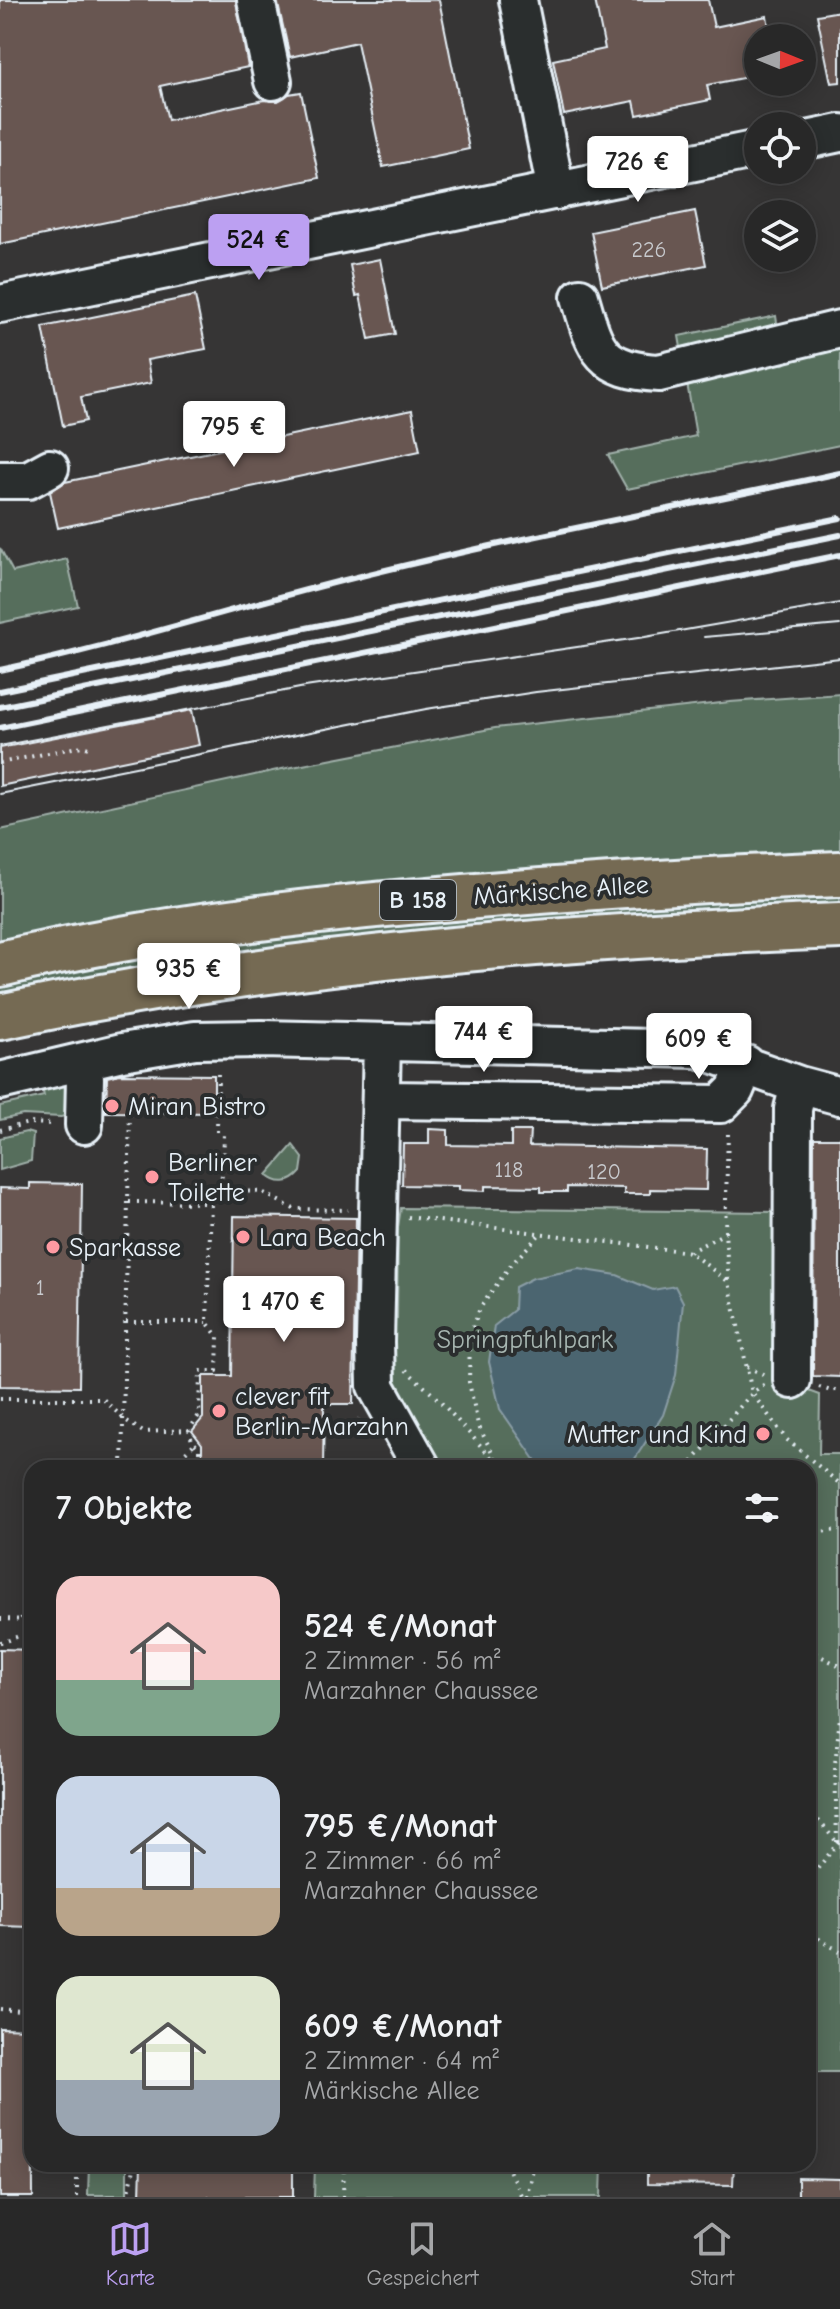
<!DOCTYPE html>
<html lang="de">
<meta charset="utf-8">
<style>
:root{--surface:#282828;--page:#303030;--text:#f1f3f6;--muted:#a5a6a8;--line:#444445;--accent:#bca0f2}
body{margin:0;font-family:"Comic Neue",sans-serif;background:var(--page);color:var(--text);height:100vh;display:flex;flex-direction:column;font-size:30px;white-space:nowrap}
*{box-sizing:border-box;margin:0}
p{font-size:26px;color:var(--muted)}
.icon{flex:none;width:44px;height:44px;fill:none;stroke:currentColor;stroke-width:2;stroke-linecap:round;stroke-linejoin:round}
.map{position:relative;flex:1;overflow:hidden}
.details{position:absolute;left:24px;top:1460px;width:792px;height:712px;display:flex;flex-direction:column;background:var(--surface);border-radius:24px;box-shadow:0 4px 20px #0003,0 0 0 2px var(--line)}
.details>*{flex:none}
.needle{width:52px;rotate:91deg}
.buttons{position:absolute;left:744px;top:24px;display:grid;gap:16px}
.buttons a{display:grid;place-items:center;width:72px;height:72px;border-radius:50%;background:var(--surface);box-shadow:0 4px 20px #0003,0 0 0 2px var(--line);font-size:40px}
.price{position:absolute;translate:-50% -68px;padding:0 18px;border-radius:8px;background:#fff;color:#222;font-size:26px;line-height:52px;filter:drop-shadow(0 2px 4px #0008)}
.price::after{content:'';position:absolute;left:50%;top:48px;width:24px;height:18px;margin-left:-12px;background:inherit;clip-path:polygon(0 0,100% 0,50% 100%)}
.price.selected{background:var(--accent);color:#111}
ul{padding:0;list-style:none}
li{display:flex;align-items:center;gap:24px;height:200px;padding:0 32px}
li span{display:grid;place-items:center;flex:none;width:224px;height:160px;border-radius:24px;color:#555}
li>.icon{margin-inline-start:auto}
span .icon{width:96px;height:96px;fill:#fffc;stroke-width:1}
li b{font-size:34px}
h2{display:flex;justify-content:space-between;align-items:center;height:96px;padding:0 32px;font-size:34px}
.menu{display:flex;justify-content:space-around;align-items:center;height:112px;border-top:2px solid var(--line);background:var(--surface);font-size:22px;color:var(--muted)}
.menu a{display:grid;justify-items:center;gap:4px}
.menu .selected{color:var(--accent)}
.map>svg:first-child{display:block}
</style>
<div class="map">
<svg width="840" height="2197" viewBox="0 0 840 2197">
<rect width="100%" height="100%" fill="#363535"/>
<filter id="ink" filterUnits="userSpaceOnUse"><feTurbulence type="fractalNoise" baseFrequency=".0125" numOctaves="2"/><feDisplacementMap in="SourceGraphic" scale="16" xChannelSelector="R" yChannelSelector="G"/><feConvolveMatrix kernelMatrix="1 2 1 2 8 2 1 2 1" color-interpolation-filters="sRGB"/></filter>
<g filter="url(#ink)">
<path fill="#576e5b" stroke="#a0b0aa" stroke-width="2" d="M776 316 783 364 840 347V445L627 489 608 455 696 436 679 336Z
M0 548 13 572 67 559 78 606 0 623Z
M840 694V851C559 866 275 880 0 941V830L282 769 495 728 730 702Z
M840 889V907L0 995V978L254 935Z
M68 1071 70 1114 61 1117 23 1115 0 1120V1106L44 1096 40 1079Z
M26 1132 33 1134 31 1161 0 1170V1138Z
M293 1145 303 1158 301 1172C291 1184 278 1185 267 1175Z
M401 1208 783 1212 779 1380 820 1395 819 1454H840V2072H808V1468H435L391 1380 387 1319H397L398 1227Z
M89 2164H127V2195H88Z
M315 2164H602L601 2197H314Z"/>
<path fill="#4c6570" stroke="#8a9da6" stroke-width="2" d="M579 1269 617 1275 653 1290 675 1286 683 1302 676 1375 663 1415 629 1468H541L500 1409 489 1362 494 1326 514 1310 515 1287 533 1278Z"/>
<path fill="#685651" stroke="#e8f1f8" stroke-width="2" d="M0 0H236L248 67 160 86 168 120 264 100 278 101 289 94 301 92 319 178 0 244Z
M277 0H439L469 149 383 167 357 42 290 57Z
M595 0H708L714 27 767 16 771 38H758V75L707 85 710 100 637 115 634 101 564 115 553 60 605 49Z
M840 11V82L831 83 817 15Z
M695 211 706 265 602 286 591 232Z
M380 259 395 334 369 339 360 295 356 296 350 265Z
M195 296 206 349 147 360 151 383 81 397 86 421 63 426 43 327Z
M412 410 420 451 58 528 50 492 65 482Z
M192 710 199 745 0 786V748Z
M120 1074 214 1075V1113L106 1112 107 1077Z
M429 1129 448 1130V1145L511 1146V1131H530L529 1146 707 1149 706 1190 650 1189V1194H624V1188L567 1187V1192H541V1187L485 1186V1191L459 1190V1186L402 1185 403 1144H429Z
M814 1138H840V1377L813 1376Z
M30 1183 82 1184 79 1387 0 1386V1188L30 1189Z
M234 1216 356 1218 353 1404H324L323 1468H202V1444L192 1431 203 1418V1376H232Z
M0 1649 32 1650V1927L0 1926Z
M0 2028 32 2029 33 2197H0Z
M141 2164H293V2197H140Z
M647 2164H734L733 2185 647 2184Z
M798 2178 840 2179V2197H798Z"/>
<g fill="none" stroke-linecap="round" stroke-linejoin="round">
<defs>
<path id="minor" d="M256 0 273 81
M518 0 556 191
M802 141 840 133
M580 297C595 349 599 370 659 373L840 329
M0 304 758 149
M0 480H28L50 468
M382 1042 375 1342 376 1386 422 1468
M81 1062 85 1078 84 1125
M0 1081 122 1052 195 1040 262 1039 699 1049 799 1085 840 1096
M381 1100 721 1104 735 1090 746 1064
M792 1380 793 1109 799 1085"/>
<path id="major" d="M0 964C165 925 334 907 502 894 615 885 727 878 840 874
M0 1017C276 958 558 937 840 926"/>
</defs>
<use href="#minor" stroke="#e8f1f8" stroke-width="42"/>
<use href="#major" stroke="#e8f1f8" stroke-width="50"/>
<path stroke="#e8f1f8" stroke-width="4" stroke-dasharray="2 6" stroke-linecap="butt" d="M0 763 82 746 92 749
M0 1130 29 1123 54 1124
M217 1132 218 1069
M728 1134 725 1233 729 1282 752 1393 786 1439 840 1484
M216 1190 262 1192 294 1209 348 1210
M129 1202 211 1203
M408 1217 689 1252 729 1282
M689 1252 725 1233
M126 1322H207
M747 1367 765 1375
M406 1370 438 1399 501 1468
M819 1387 831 1391 840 1389
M0 1399H103L124 1419 143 1432 189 1430
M358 1434 359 1418
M495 1458 478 1425 469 1382 470 1336 480 1308 510 1266 540 1234
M122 1468 130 1112
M168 1468 194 1444
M199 1468V1448L192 1441 189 1430 199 1415 200 1371H217L218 1337 207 1322 211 1203 223 1173 224 1132
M687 1468 752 1393 765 1384
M808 1533 840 1530
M0 1619 32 1620
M21 1619 32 1607
M0 1642C13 1641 19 1633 32 1633
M808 1650 840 1666
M808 1808 835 1840
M837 1842 835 1764 840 1717
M808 1881 840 1840
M808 1926 821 1941 840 1951
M0 2009 32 2012
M506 2164 522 2197
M77 2197V2164
M129 2197C129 2185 134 2176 134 2164
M343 2197 344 2164
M527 2197 534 2164"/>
<use href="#minor" stroke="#2a2d2e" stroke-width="36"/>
<use href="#major" stroke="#746b52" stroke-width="44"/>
<path stroke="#e8f1f8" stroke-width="2" d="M704 637 840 625
M0 746 305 687 645 637 840 603
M0 794 426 709 536 692 840 658"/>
<path stroke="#e8f1f8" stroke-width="6" d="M0 670C119 645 235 607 353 578 514 538 678 508 840 473
M0 691 840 518
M0 707 840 535
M0 728 840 555"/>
</g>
</g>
<g fill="#ff9aa2" stroke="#2a2d2e" stroke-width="3">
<circle cx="112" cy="1106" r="8"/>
<circle cx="152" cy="1177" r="8"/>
<circle cx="243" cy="1237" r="8"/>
<circle cx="53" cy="1247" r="8"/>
<circle cx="219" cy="1411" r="8"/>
<circle cx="763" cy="1434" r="8"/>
</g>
<g text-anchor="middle" stroke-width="8" stroke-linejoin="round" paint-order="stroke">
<g font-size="22" fill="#c8cace">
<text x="649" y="257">226</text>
<text x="509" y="1177">118</text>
<text x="604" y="1179">120</text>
<text x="40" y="1295">1</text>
</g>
<rect fill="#2a2d2e" stroke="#afb6bb" stroke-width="2" x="380" y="880" width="76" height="40" rx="6"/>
<g font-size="24" font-weight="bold" fill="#e8f1f8">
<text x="418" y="908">B 158</text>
</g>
<g font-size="26" fill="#e8f1f8" stroke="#2a2d2e">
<text transform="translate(561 890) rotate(-4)" y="9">Märkische Allee</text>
</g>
<g font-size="26" fill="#e8f1f8" stroke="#2a2d2e" text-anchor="start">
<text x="128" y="1115">Miran Bistro</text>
<text x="168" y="1171">Berliner<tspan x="168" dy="30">Toilette</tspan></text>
<text x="259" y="1246">Lara Beach</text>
<text x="69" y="1256">Sparkasse</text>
<text x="235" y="1405">clever fit<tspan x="235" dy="30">Berlin-Marzahn</tspan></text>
<text x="747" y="1443" text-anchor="end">Mutter und Kind</text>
</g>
<g font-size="26" fill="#a7b6b1" stroke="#2a2d2e">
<text x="525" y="1348">Springpfuhlpark</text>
</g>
</g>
</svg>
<div class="buttons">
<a><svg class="needle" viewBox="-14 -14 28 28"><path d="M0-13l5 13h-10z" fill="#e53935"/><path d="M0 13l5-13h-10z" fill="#a5a6a8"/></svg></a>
<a><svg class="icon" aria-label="locate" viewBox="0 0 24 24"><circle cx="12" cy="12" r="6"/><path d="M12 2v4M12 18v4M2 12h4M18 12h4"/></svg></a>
<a><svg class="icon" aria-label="layers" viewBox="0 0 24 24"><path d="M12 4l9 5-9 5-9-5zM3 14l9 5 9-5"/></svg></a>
</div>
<b class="price" style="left:638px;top:204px">726 €</b>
<b class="price selected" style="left:259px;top:282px">524 €</b>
<b class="price" style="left:234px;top:469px">795 €</b>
<b class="price" style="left:189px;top:1011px">935 €</b>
<b class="price" style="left:484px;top:1074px">744 €</b>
<b class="price" style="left:699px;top:1081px">609 €</b>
<b class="price" style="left:284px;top:1344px">1 470 €</b>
<section class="details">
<h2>7 Objekte<svg class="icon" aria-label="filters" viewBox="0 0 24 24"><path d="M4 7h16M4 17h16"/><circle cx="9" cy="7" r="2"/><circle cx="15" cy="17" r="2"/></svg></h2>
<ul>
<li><span style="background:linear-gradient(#f6c9c9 65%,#7fa58c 0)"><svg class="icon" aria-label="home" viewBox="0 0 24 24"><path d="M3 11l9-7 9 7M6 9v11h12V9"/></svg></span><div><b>524 €/Monat</b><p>2 Zimmer · 56 m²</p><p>Marzahner Chaussee</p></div></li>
<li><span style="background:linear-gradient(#c9d6e8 70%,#b9a48a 0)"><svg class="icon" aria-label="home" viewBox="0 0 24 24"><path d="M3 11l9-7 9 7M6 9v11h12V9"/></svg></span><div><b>795 €/Monat</b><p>2 Zimmer · 66 m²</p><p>Marzahner Chaussee</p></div></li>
<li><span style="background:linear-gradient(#dfe7d0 65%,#9aa5b1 0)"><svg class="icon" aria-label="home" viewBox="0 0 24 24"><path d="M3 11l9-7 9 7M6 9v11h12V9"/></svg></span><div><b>609 €/Monat</b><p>2 Zimmer · 64 m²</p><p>Märkische Allee</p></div></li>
</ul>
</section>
</div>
<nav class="menu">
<a class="selected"><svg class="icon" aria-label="map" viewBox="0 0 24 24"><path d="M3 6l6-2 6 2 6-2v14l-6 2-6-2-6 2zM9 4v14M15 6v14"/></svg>Karte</a>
<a><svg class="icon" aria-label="saved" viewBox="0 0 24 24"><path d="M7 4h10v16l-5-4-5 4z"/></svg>Gespeichert</a>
<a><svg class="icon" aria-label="home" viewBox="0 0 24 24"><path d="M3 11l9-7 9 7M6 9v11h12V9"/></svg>Start</a>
</nav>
